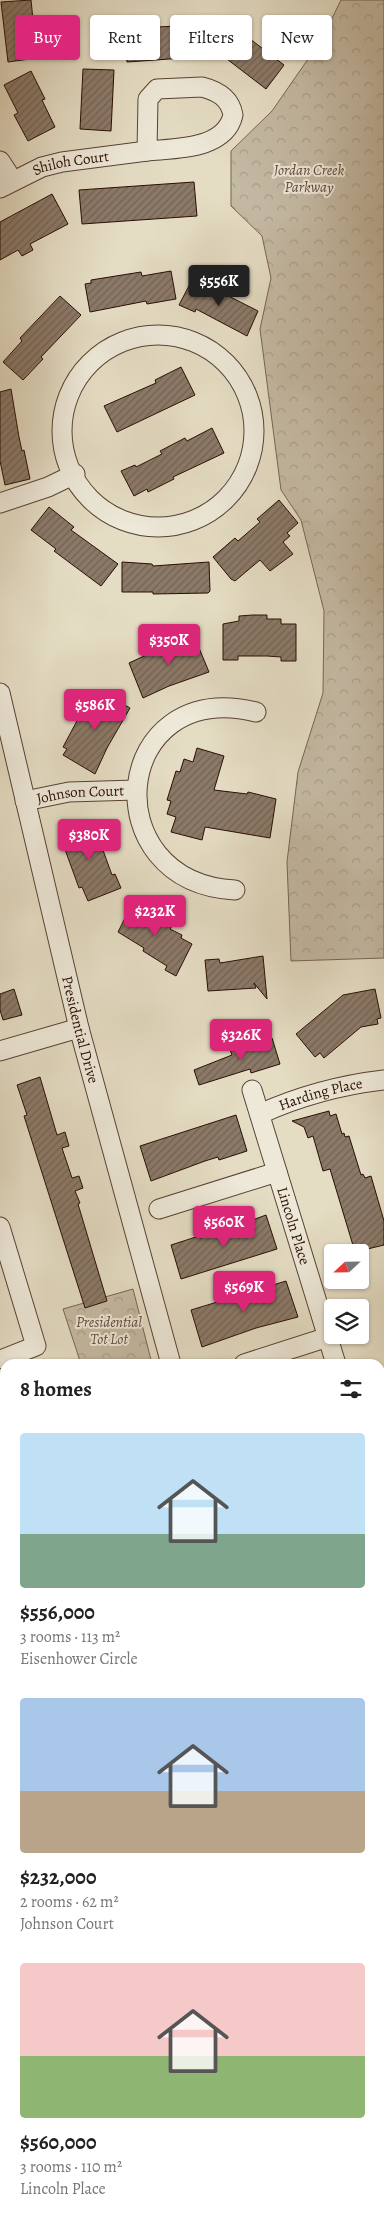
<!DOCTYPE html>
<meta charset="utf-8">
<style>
:root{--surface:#fff;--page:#f6f6f6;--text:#222;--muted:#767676;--accent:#db2777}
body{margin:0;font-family:Alegreya,serif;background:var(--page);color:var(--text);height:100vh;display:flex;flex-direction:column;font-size:19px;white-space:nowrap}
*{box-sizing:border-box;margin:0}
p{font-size:16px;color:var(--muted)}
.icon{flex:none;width:28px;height:28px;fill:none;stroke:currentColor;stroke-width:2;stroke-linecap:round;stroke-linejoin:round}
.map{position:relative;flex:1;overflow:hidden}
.side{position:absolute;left:0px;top:1359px;width:385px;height:866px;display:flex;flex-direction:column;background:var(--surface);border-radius:15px 15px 0 0;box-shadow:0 1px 4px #0004}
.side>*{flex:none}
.guide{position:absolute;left:15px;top:15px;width:355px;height:45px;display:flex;gap:10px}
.needle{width:32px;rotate:248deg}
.buttons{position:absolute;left:324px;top:1244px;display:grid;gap:10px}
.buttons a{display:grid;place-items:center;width:45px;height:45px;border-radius:5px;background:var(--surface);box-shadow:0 1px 4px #0004;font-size:25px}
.price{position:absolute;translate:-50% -42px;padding:0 11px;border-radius:5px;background:var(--accent);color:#fff;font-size:16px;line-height:32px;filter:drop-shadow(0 1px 2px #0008)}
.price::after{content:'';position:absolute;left:50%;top:30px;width:15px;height:11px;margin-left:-8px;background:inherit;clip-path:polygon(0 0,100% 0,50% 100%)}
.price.current{background:#222;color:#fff}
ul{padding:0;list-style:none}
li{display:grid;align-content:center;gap:10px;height:265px;padding:0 20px}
li span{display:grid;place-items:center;height:155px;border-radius:5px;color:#555}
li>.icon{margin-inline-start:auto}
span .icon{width:90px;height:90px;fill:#fffc;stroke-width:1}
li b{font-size:21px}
h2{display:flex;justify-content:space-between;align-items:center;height:60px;padding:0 20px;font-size:21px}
.tag{padding:0 18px;border-radius:5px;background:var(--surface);box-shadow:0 1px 4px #0004;font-size:18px;line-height:45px}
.tag.current{background:var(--accent);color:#fff}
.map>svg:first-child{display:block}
</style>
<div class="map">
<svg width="384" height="2224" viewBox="0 0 384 2224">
<defs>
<pattern id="park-crowns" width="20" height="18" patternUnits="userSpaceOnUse" patternTransform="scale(1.25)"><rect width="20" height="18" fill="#c4b9a3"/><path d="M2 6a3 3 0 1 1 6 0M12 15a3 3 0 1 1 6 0" fill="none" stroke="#a99e8b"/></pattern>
<pattern id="building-hatch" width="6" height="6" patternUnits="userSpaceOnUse" patternTransform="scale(1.25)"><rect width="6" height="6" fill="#8b7968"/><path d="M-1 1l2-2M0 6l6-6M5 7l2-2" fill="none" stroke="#726254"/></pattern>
</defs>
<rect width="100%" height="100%" fill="#e4dcc3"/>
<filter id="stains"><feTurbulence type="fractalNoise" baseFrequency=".004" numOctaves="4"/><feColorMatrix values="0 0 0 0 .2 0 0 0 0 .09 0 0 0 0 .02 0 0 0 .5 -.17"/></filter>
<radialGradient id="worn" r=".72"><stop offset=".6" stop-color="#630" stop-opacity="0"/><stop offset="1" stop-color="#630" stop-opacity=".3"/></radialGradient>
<path fill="url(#park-crowns)" stroke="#776454" d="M341 0H384V958L291 961 287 862 298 772 323 693 324 611 301 520 281 490 260 329 271 278 262 236 231 206V151L272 111 322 39Z
M133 1289 152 1364H81L63 1309Z"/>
<path fill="#c4b9a3" stroke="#776454" d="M380 1540 384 1552V1613L380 1615Z"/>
<path fill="url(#building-hatch)" stroke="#2a0e05" d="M31 0 37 58 8 62 1 2Z
M137 17 138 28 196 25 198 57 127 62 124 18Z
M224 19 284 65 266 89 206 43Z
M83 69 114 70 111 131 80 129Z
M31 71 45 99 42 100 55 127 28 141 14 115 18 113 4 85Z
M194 182 197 216 82 224 79 190Z
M52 194 68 224 30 244 33 250 22 256 18 250 0 260V222Z
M171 271 176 299 147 304 146 301 90 312 85 284 91 283V280L141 272 142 276Z
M193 278 258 311 247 336 196 309 195 312 179 305Z
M60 296 81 315 41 357 43 359 23 380 3 362 22 341 20 338Z
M181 367 195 395 117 432 104 406 156 383 155 380Z
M11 389 19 437 22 451 24 450 30 479 5 485 0 461V392Z
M212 428 224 453 173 477 174 479 148 492 147 489 134 496 121 471 135 465 136 467 162 454 160 451 185 438 187 441Z
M279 500 298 523 287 533 290 536 283 542 293 554 270 571 260 560 235 581 231 579 213 557 235 538 238 541 260 522 257 519Z
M49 507 74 527 71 530 118 564 101 586 54 551 56 549 31 530Z
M122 562 152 564 153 566 209 562 210 591 208 593 153 594V592H122Z
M253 615H267V619H281V624H296V661H281V657L267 656H238V660H223V624L239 621V616Z
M194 636 209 672 169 686 143 698 129 663 155 651 153 648Z
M98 690 130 708 107 748 95 774 63 755 67 749 63 747 86 704H90Z
M197 748 224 756 214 790 247 794 248 792 276 799 270 838 205 827 202 840 171 832 176 817 167 814 171 801 167 800 176 771 180 772 184 759 193 762Z
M92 820 112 875 115 874 121 888 88 901 82 887 79 888 59 833Z
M134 900 149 908 147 911 172 926 170 929 182 935 181 938 192 944 176 976 165 970 167 966 143 951 144 948 118 932Z
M263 956 267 999 254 983 256 988 208 991 205 960 219 959 220 963Z
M14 989 22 1015 3 1020 0 1010V994Z
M375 989 381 1018 377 1019 378 1024 361 1027 324 1058 320 1053 315 1057 296 1034 343 995Z
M272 1038 280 1064 251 1073 250 1069 199 1085 194 1070 232 1055 228 1045 248 1039 250 1044Z
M40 1077 57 1135 65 1132 69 1146 62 1148 72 1178 79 1176 83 1188 75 1191 80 1203 78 1204 107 1301 85 1308 24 1116 27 1115 17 1085Z
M329 1111 330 1116 336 1114 342 1134 344 1133 345 1137 349 1136 361 1175 363 1174 365 1178 371 1176 384 1221V1245L355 1252 330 1169 323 1171 313 1136 308 1138 304 1127 292 1121Z
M236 1115 247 1151 219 1160 218 1157 205 1161 151 1181 140 1146Z
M266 1215 277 1249 181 1279 171 1245 199 1236 200 1238 212 1235Z
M286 1281 298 1317 256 1328 202 1347 191 1310Z"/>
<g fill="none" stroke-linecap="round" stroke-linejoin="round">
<defs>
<g id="minor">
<path d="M202 87C218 91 230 98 233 115 225 150 175 148 147 151L148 99 157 89Z"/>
<path d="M0 161 13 181"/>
<path id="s1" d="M0 188 42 167 62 162 147 151"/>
<circle cx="158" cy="431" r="96"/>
<path d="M0 503 48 487 75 474"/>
<path id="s2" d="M0 693 79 1028 171 1364"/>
<path id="s3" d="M25 801 69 792 136 790"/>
<path d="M235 890C92 882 111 677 256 712"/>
<path d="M0 1051 79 1028"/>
<path id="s4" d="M252 1090 336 1364"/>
<path id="s5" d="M260 1114C300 1096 340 1085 384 1080"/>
<path d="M159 1209 277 1172"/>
<path d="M0 1227 36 1346 3 1359"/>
<path d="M244 1364 328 1337"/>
<path d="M380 1736 384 1740"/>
<path d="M380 1896 384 1898"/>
<path d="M0 2081 5 2097"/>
<path d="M380 2111 384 2110"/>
<path d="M26 2220V2224"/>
</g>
</defs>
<use href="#minor" stroke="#584234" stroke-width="21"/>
<use href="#minor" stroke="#ede8d8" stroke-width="19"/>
</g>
<g text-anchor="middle" stroke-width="4" stroke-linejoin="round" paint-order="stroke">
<g font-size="15" fill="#2a0e05" stroke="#ede8d8">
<text dy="5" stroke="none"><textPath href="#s1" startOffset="76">Shiloh Court</textPath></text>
<text dy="5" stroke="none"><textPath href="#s3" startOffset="56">Johnson Court</textPath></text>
<text dy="5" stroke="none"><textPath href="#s2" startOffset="346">Presidential Drive</textPath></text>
<text dy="5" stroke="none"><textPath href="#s5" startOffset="64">Harding Place</textPath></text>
<text dy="5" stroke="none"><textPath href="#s4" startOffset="142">Lincoln Place</textPath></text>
</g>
<g font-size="15" font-style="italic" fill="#604a3c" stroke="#ede8d8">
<text x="309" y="175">Jordan Creek<tspan x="309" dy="17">Parkway</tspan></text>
<text x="109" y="1327">Presidential<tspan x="109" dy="17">Tot Lot</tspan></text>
</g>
</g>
<rect width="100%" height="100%" filter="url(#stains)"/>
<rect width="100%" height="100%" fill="url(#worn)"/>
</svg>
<div class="buttons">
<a><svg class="needle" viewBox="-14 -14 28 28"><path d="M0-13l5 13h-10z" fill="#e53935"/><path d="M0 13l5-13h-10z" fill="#767676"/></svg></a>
<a><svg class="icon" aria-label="layers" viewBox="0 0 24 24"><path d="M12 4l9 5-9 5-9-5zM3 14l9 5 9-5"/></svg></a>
</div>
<b class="price current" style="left:219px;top:307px">$556K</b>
<b class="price" style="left:169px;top:666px">$350K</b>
<b class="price" style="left:95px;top:731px">$586K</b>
<b class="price" style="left:89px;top:861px">$380K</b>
<b class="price" style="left:155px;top:937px">$232K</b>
<b class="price" style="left:241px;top:1061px">$326K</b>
<b class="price" style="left:224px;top:1248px">$560K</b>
<b class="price" style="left:244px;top:1313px">$569K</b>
<div class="guide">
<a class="tag current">Buy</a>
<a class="tag">Rent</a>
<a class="tag">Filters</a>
<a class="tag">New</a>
</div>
<section class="side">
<h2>8 homes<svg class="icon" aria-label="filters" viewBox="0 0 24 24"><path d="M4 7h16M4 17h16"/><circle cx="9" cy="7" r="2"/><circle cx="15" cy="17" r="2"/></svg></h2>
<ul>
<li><span style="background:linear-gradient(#bfe0f5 65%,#7fa58c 0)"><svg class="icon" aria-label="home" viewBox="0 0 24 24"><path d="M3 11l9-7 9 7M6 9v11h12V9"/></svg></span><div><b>$556,000</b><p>3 rooms · 113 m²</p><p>Eisenhower Circle</p></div></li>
<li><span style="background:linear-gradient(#a9c7e8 60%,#b9a48a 0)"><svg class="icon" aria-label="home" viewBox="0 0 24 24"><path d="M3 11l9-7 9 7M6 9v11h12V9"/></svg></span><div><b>$232,000</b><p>2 rooms · 62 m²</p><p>Johnson Court</p></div></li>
<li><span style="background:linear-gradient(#f6c9c9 60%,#8fb573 0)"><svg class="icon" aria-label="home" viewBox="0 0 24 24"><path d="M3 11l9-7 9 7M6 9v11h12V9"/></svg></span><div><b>$560,000</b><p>3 rooms · 110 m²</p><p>Lincoln Place</p></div></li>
</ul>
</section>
</div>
